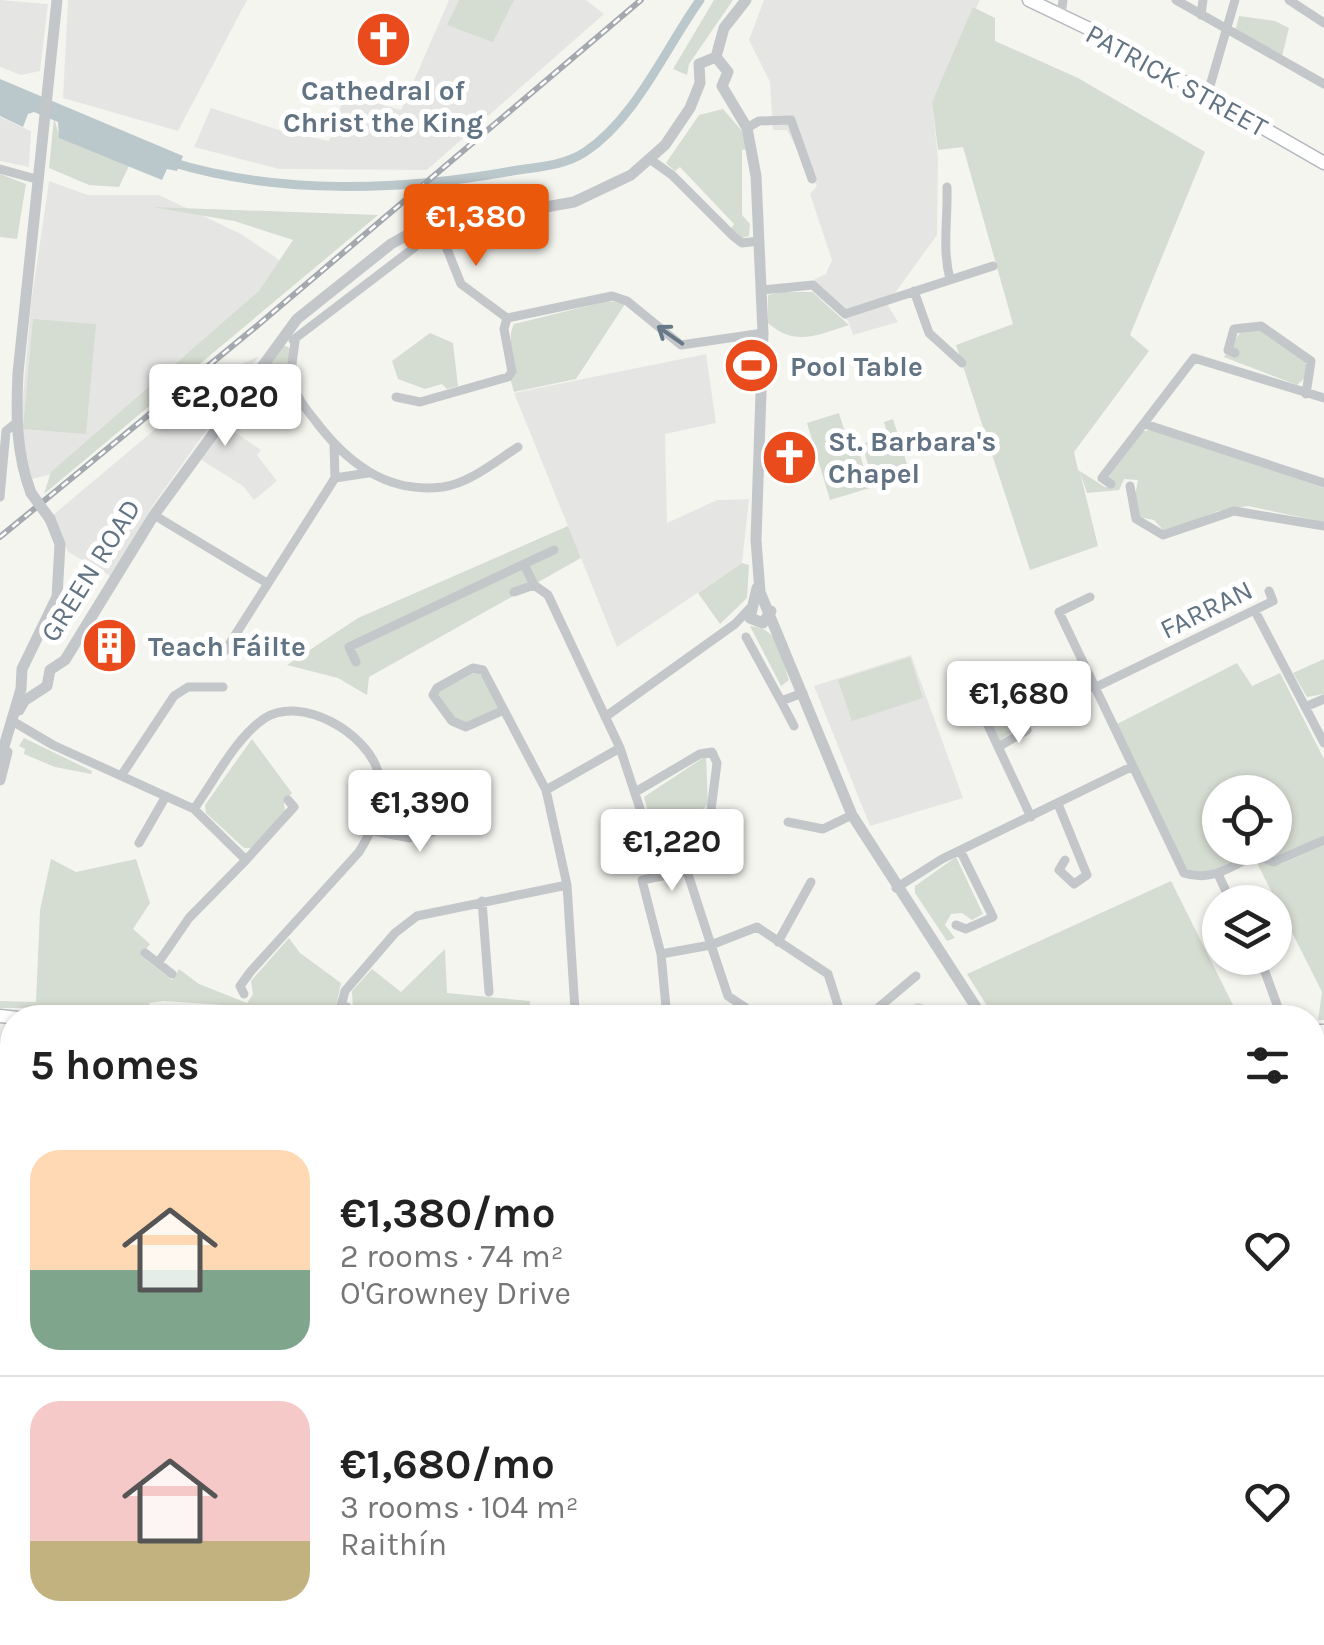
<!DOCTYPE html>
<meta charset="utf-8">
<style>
:root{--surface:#fff;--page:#f2f2f2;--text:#222;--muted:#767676;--line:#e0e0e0;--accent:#ea580c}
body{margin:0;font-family:Karla,sans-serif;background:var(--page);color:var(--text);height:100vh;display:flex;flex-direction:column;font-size:38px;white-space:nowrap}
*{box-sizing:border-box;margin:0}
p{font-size:32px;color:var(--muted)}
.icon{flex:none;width:55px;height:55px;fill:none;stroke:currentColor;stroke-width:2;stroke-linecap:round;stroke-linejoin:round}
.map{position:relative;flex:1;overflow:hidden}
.side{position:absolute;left:0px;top:1005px;width:1325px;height:640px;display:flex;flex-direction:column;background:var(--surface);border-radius:40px 40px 0 0;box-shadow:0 2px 8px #0004}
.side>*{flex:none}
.fabs{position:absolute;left:1202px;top:775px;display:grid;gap:20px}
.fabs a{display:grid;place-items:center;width:90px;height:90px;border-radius:50%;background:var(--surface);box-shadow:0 2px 8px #0004;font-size:50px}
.price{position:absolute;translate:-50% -85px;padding:0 22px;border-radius:10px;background:#fff;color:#222;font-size:32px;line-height:65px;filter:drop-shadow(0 2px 5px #0008)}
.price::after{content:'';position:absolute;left:50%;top:60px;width:30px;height:22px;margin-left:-15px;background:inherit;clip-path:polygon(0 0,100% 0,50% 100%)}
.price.selected{background:var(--accent);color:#fff}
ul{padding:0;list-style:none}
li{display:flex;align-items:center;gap:30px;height:250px;padding:0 30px}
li+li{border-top:2px solid var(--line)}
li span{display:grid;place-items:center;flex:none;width:280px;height:200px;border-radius:30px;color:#555}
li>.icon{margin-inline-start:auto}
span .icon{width:120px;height:120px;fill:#fffc;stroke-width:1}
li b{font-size:42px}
h2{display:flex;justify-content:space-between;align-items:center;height:120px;padding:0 30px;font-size:42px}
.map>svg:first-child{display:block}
</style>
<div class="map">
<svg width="1324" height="1645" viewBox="0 0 1324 1645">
<rect width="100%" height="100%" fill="#f5f5f0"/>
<path fill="#e5e6e4" d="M0 0 48 4 40 71 21 75 0 67Z
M68 0H247L178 131 63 98Z
M449 0H586L604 14 427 170 279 169 194 147 211 108 285 132 329 141 345 94 401 110Z
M764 0H980L932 102 938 158 937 235 887 304 898 322 853 335 848 321 812 292 815 279 826 274 832 260 810 194 817 186 787 130H773L770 82 749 40Z
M0 117 31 131 29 167 0 161Z
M49 181 88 195H159L241 234 296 271 179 360 61 472 32 479 20 432 31 304Z
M706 354 716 423 665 434 667 523 717 500 749 499 742 563 617 647 514 393Z
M259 356 149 511 112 577 68 552 53 515 222 373Z
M224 425 261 450 257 455 277 481 254 500 243 486 200 459Z
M911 655 963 798 870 826 814 686Z"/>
<path fill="#d5dcd1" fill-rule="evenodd" d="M459 0H514L493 42 447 25Z
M714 0H733L689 64 687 75 673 69Z
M973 7 995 18V41L1078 78 1205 152 1130 335 1149 351 1074 452 1078 470 1105 487 1114 484 1108 478 1143 431 1152 430 1324 488V522L1248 506 1218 511 1165 532 1154 520 1139 517 1134 502 1138 480 1124 479 1119 490 1087 493 1080 472 1098 546 1030 570 956 345 1013 324 963 147 938 150 932 102Z
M1239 16 1275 21 1289 28 1282 56 1235 32Z
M723 109 742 131 748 149 742 150V215L750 224 749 236 742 238 731 229 734 224 680 167 675 171 666 163 699 115Z
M54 118 60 138 129 166 119 187 89 185 49 168Z
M0 174 26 184 17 239 0 237Z
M152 207 378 215 44 494 51 472 259 291 293 240 234 221Z
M781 292H812L849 325C817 335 795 347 768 323V295Z
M608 301 625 304 576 379 514 392 510 378 516 375C515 357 506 340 514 324Z
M33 319 96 324 86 434 23 429Z
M1260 329 1306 362V377L1297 385 1224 357 1241 331Z
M430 333 453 343 458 386 447 389 442 384 425 389 398 379 392 361Z
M281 344 290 348 289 388 256 383Z
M839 413 849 446 857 445 870 488 830 500 807 423Z
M893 419 911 477 875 488 862 444 888 436 884 422Z
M568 526 581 558 369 677 367 695 338 678 287 665 358 618Z
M742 563 749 565 747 598 720 624 698 593Z
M750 626C780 628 781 655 789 680L781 686Z
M910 657 923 698 852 721 838 680Z
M1324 659V694L1307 697 1293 673Z
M1237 663 1252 686 1280 673 1324 759V835L1276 858 1257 851C1232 856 1210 883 1184 867L1115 725ZM1220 792H1275V848H1220Z
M478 671 500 707 470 723 457 722 437 697 438 692Z
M994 675 1021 727 1000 740 975 688Z
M24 738 92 771 91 774 55 767 24 754 25 749 19 746Z
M252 739 292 793 284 802 285 812 251 848H244L206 813 205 805Z
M706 756 708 803 701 813 718 814 726 843 646 858V852L664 846 654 834 644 797Z
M1324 845V1020H1318L1322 992 1256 861 1281 864Z
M956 857 983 914 972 920 962 913 951 914 945 925 955 938 947 941 915 893V886Z
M51 859 76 872 136 859 150 903 133 929 150 944 141 956 172 980 179 969 199 984 247 1003 253 994 251 981 289 938 300 953 341 983 336 1007 353 1009 352 991 372 969 401 992 445 949 447 993 530 1001 529 1018 396 1017 164 1001 149 1003 151 1007 0 1008V1001L36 1002 40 910Z
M1171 881 1239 1017H994L967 974Z
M918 1003 941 1010 946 1017H879Z
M1313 1044 1324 1045V1645H1240L1220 1633 1312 1632Z
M0 1266 11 1328 7 1334C13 1389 9 1435 0 1489Z
M7 1566 12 1567V1632L25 1633 27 1645H6L1 1570Z
M377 1632H1033L1047 1645H326Z
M1057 1633H1135L1138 1645H1070Z"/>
<path fill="#bac7cb" d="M0 79 183 156 177 171 167 169 162 180 59 138 58 122 34 112 28 114 23 127 0 116Z"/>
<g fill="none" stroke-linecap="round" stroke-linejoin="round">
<path stroke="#bac7cb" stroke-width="2.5" d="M653 1645 668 1632
M740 1645 741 1632"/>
<path stroke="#bac7cb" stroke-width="9" d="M171 162C278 195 402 191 512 171 536 167 564 166 585 152 636 118 665 49 700 0"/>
<defs>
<path id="secondary" d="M1029 0 1104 36 1324 163
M0 1016 18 1018
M1312 1031H1324
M1144 1632 1146 1645"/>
</defs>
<use href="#secondary" stroke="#b3b9bd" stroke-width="15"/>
<path stroke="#c4c7ca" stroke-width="9" d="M1176 0 1324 84
M1289 0 1324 23
M1061 15 1063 0
M1201 15 1203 0
M1207 96 1235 0
M747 128 759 121 791 120 812 179
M651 160 672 175 733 236 742 243 759 241
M0 169 36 179
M947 187C948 219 942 249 950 279
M437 224 461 284 507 318
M761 290 813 285 845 314 993 266
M914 291 929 333 962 363
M507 318 612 296 627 301 681 345 763 333
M293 340 415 247 416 230
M295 341C294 353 290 368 292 379 294 394 305 408 314 419 346 462 386 494 443 487 470 483 496 461 518 447
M1235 353 1228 350 1234 329 1261 326 1311 361 1306 394
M242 393 274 391 302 403
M396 397 420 402 508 377 512 372 504 329 507 318
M1145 424 1324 483
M335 478 368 473
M1111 484 1102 478 1194 358 1324 398
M1130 486 1136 519 1163 535 1234 511 1324 526
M0 497 6 431 16 423
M154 515 267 583
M534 585 524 564 554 550
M514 592 534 585 548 595 620 748 651 842
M1090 597 1059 612 1184 873C1211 882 1231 867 1254 855L1274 862 1324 840
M1255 611 1324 743
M746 637 781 701 803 693
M225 651 335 478 334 445
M356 662 349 647 524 564
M1094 688 1273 601 1269 591
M781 701 794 726
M1305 707 1324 699
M504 710 466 727 452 721 433 695 437 688 473 668 483 670 546 790
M605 717 735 624 750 608
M14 722 53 745 194 809C214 781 236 737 265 718 302 695 367 733 378 772 385 800 373 830 359 852L251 971 240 986 244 994
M998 747 1027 730 1002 675 995 670 973 680 972 691 1031 817
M121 776 174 696 188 687H223
M637 791 700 754 712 752 717 763 711 810
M1058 804 1087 875 1074 884 1059 870 1065 860
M788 822 823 829 852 815
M373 831 410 838 468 822
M139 843 166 796
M246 860 294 807 288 800
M1218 874 1231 902
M896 888 942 859 1131 767
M482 901 489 992
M956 925 966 929 993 917 960 850
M778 942 811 882
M145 953 172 974
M661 954 642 880 687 871 711 945 757 927 828 974 842 1018
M1260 958 1280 1013
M158 963 189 918 246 860 194 809
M347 1007 341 1006 345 991 395 933 417 916 567 885
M575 1010 567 885 546 790 620 748
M667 1018 661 954 711 945 728 996 761 1018
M866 1018 916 976
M0 1082 12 1081
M0 1253 12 1301
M0 1531 12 1463
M0 1560H12
M28 1632 31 1645
M118 1632 120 1645"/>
<path stroke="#c4c7ca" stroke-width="11" d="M716 57 724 28 746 0
M716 57 728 72 722 86
M722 86 747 128 756 176 763 333 756 540 760 592 852 815 983 1018
M31 493C16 453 16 415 18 373L57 0
M757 588 750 618 763 623 771 611
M50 670 65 660 154 515 297 319 391 244 416 230 574 202 631 175 665 145 690 108 700 83 699 64 716 57
M19 710 24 701 47 686 50 670
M0 760 21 689 22 669 57 597 60 544 50 519
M0 780 7 752"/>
<use href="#secondary" stroke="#fff" stroke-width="12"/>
<defs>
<path id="rail" d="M0 537 258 325 641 0"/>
</defs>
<use href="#rail" stroke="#a3a9af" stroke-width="6"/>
<use href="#rail" stroke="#fff" stroke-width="2.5" stroke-dasharray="8" stroke-linecap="butt"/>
<path stroke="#c4c7ca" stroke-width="11" d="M31 493 50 519"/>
</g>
<defs><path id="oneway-shaft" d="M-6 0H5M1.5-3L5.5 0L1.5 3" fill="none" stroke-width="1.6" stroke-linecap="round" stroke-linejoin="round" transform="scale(2.5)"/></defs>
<use stroke="#677887" href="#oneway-shaft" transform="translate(670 335) rotate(-145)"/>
<defs>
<symbol id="church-disc" viewBox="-11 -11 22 22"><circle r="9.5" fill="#e94b1c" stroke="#fff"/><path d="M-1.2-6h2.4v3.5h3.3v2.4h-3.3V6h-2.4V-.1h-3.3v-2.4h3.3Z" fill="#fff"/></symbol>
<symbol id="stadium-disc" viewBox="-11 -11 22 22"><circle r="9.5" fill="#e94b1c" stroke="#fff"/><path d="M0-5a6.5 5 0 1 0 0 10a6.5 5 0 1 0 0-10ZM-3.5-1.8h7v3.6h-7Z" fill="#fff"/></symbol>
<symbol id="building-disc" viewBox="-11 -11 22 22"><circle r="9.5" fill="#e94b1c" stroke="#fff"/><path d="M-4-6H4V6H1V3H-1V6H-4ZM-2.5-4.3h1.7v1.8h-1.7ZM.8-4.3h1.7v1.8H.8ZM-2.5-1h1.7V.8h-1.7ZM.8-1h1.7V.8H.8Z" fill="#fff"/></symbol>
</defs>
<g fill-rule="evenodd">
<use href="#church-disc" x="352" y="8" width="63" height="63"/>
<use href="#stadium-disc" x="720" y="334" width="63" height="63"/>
<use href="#church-disc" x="758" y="426" width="63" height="63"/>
<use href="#building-disc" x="78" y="614" width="63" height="63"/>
</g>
<g text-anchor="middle" stroke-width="10" stroke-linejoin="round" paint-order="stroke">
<g font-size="28" fill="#627483" stroke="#fff">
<text transform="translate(1177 80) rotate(29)" y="10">PATRICK STREET</text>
<text transform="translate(90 570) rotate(-58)" y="10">GREEN ROAD</text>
<text transform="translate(1206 609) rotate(-26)" y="10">FARRAN</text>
</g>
<g font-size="28" font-weight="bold" fill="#627483" stroke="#fff" text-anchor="start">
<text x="383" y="100" text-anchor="middle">Cathedral of<tspan x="383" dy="32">Christ the King</tspan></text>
<text x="790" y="376">Pool Table</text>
<text x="828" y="451">St. Barbara's<tspan x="828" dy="32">Chapel</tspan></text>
<text x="148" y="656">Teach Fáilte</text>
</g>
</g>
</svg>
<div class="fabs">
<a><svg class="icon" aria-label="locate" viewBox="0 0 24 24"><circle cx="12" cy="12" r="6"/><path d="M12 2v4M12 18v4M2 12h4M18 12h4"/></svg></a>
<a><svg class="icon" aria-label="layers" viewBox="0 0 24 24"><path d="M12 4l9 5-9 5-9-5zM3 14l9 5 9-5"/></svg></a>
</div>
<b class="price selected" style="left:476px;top:269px">€1,380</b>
<b class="price" style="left:225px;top:449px">€2,020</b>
<b class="price" style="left:1019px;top:746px">€1,680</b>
<b class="price" style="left:420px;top:855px">€1,390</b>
<b class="price" style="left:672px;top:894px">€1,220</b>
<section class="side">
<h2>5 homes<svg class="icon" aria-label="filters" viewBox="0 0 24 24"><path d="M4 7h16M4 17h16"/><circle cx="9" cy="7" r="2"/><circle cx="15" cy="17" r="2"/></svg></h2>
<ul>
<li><span style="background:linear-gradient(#ffd9b3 60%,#7fa58c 0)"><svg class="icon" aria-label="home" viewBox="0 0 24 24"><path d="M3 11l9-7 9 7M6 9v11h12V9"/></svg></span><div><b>€1,380/mo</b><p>2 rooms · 74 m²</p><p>O'Growney Drive</p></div><svg class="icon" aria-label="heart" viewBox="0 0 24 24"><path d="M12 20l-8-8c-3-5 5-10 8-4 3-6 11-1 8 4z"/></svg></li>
<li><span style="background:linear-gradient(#f6c9c9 70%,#c2b280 0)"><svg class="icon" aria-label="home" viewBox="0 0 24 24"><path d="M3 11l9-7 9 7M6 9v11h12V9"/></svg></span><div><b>€1,680/mo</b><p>3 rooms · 104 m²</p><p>Raithín</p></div><svg class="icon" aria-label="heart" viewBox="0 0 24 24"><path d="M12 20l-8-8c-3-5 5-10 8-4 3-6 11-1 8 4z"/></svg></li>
</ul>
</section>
</div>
